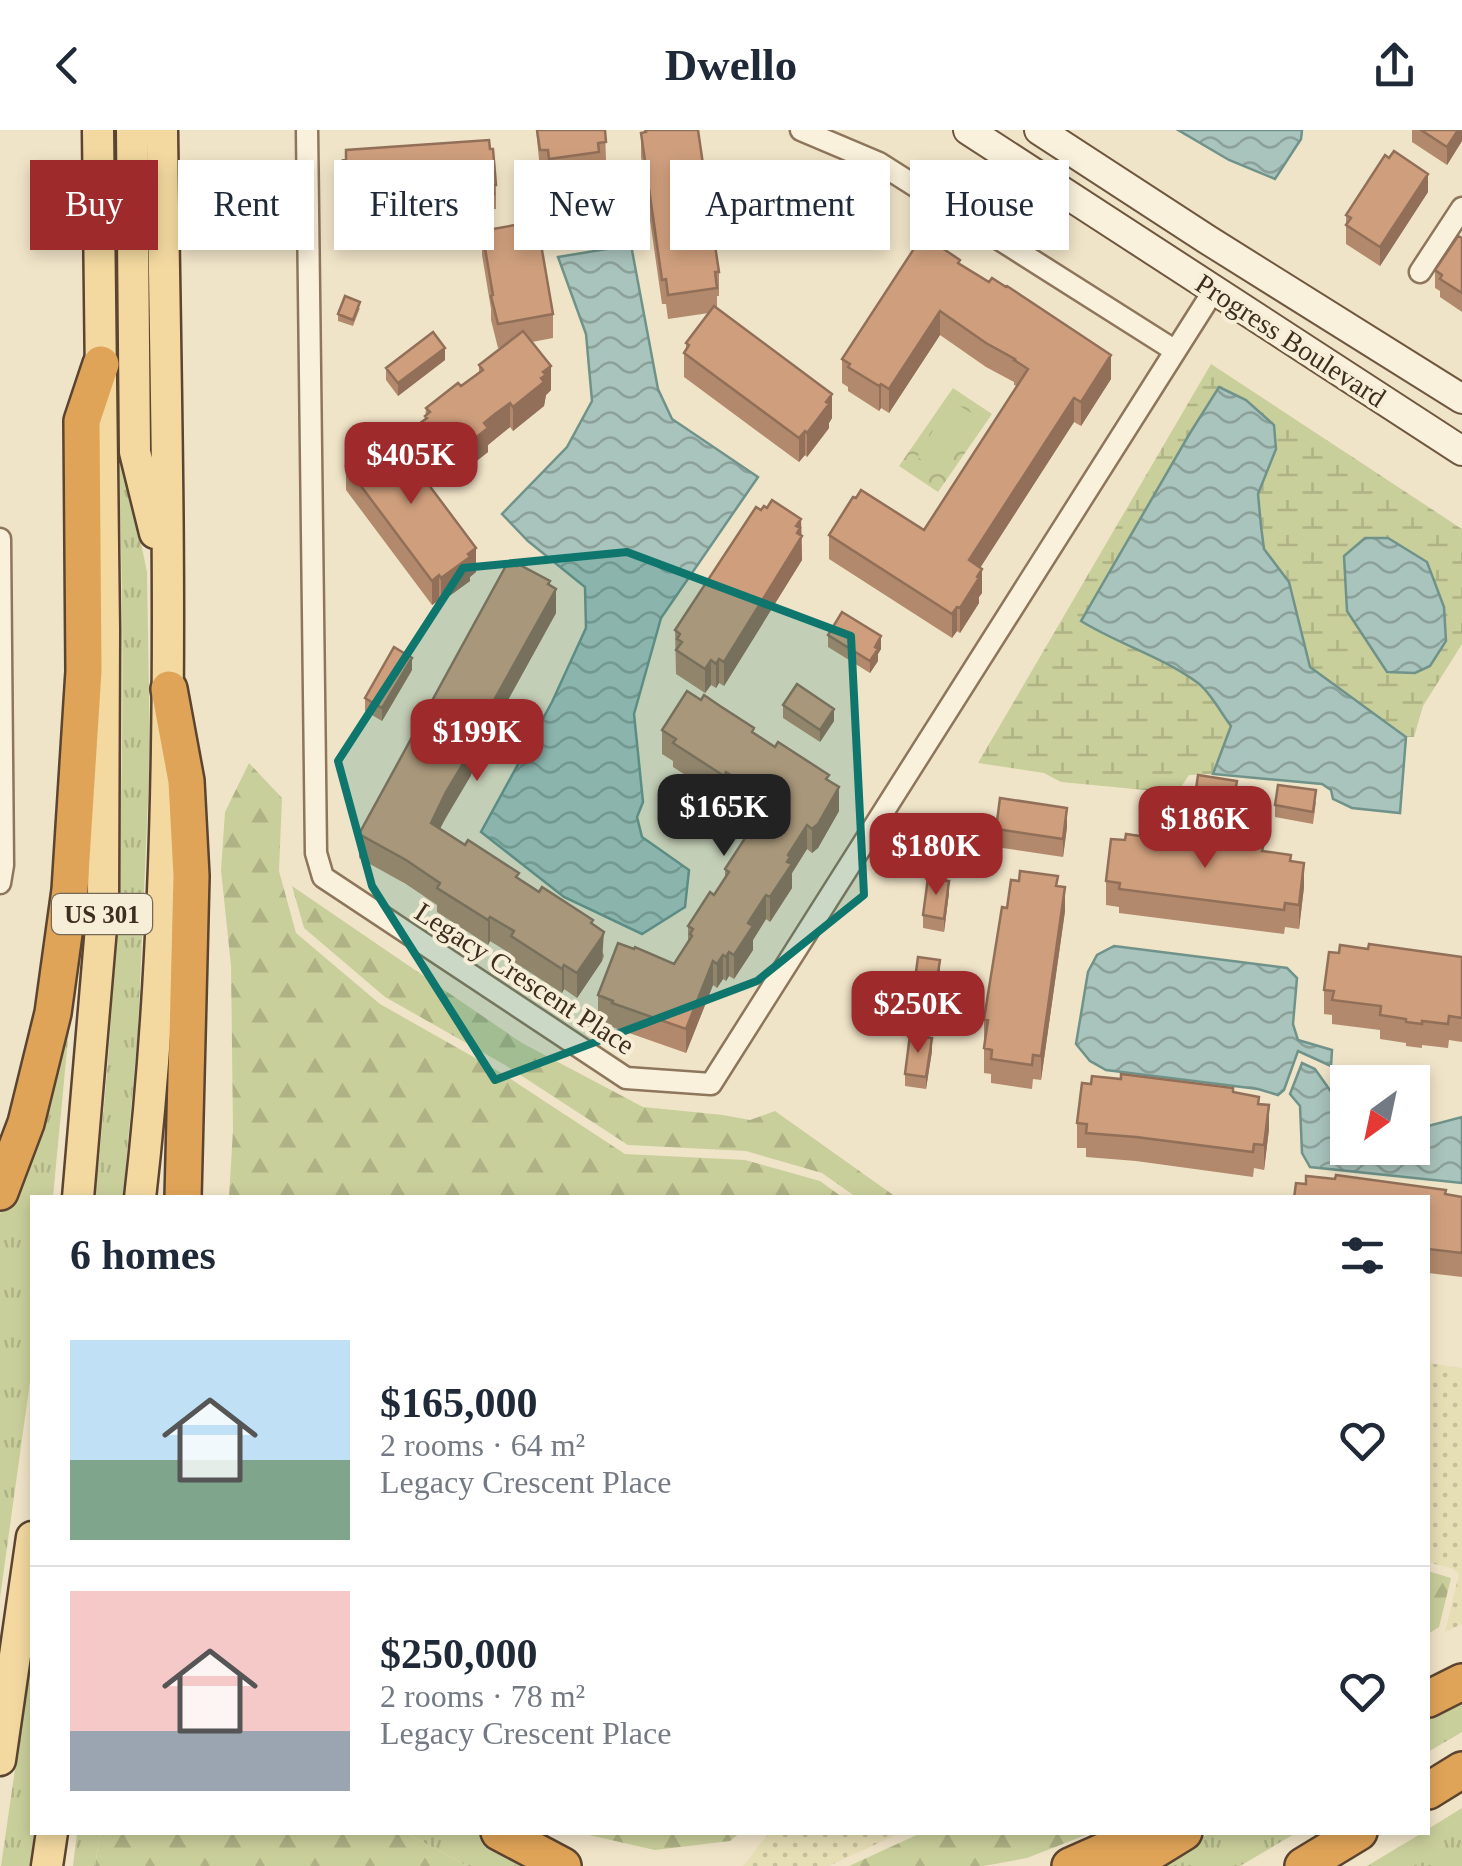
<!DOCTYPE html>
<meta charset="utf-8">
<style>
:root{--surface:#fff;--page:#f6f6f7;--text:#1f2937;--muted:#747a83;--line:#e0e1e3;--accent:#9e2a2b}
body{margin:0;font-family:"Times New Roman",serif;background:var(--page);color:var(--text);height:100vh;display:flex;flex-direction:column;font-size:38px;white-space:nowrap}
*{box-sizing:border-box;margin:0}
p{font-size:32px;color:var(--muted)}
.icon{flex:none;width:55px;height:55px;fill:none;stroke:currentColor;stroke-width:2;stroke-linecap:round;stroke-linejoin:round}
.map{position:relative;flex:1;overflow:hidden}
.details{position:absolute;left:30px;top:1065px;width:1400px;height:640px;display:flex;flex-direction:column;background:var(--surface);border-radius:0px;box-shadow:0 5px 15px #0003}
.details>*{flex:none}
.top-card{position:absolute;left:30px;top:30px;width:1402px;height:90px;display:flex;gap:20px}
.needle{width:65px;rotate:213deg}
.buttons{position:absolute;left:1330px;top:935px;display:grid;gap:20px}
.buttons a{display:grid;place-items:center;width:100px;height:100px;border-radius:0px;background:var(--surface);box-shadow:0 5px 15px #0003;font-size:50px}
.price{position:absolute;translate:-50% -85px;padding:0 22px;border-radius:20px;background:var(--accent);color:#fff;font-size:32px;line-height:65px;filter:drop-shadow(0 2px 5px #0008)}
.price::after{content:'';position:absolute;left:50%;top:60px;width:30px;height:22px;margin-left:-15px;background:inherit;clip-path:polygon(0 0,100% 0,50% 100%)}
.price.on{background:#222;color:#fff}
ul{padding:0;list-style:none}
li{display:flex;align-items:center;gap:30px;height:250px;padding:0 40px}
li+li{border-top:2px solid var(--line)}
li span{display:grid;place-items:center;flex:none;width:280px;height:200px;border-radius:0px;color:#555}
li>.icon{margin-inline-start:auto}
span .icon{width:120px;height:120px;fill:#fffc;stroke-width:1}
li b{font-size:42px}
h2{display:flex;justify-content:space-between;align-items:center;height:120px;padding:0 40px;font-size:42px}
.chip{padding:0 35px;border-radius:0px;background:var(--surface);box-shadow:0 5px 15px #0003;font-size:35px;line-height:90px}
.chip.on{background:var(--accent);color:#fff}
header{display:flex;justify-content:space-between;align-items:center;height:130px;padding:0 40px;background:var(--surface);font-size:45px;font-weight:700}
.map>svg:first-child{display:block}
</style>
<header><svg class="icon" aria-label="back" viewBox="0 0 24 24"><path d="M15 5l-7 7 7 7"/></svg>Dwello<svg class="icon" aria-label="share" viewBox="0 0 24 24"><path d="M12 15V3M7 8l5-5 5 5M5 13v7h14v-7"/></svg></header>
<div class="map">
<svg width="1462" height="1736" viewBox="0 0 1462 1736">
<defs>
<pattern id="farmland-dots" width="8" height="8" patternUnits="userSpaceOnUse" patternTransform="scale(2.5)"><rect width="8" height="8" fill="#e6deb5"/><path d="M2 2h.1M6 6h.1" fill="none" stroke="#c6bf9b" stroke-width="1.8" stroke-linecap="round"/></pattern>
<pattern id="grass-tufts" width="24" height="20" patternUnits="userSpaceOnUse" patternTransform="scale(2.5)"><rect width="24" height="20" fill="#c9cf9b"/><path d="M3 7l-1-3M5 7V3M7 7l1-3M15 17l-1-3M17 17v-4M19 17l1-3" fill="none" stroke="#aeb285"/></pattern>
<pattern id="forest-firs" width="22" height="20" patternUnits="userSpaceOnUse" patternTransform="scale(2.5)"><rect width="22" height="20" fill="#c9cf9b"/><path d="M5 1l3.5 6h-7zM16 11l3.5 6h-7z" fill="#aeb285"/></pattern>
<pattern id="wetland-marsh" width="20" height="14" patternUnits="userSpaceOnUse" patternTransform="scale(2.5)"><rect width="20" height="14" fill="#c9cf9b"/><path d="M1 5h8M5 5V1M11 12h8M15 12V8" fill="none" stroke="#aeb285"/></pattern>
<pattern id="park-crowns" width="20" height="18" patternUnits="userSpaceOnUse" patternTransform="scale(2.5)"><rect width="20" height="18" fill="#c9cf9b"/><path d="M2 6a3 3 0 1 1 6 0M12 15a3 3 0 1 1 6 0" fill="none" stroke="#aeb285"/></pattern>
<pattern id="water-waves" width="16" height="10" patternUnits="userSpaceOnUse" patternTransform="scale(2.5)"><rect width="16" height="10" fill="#a9c4bc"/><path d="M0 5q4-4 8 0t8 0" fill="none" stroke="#8ba098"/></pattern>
</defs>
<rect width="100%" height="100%" fill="#f0e4c8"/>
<path fill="url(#farmland-dots)" d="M1428 1233 1462 1238V1494L1445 1502 1459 1444 1454 1439 1428 1432Z
M769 1703V1702L900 1703 829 1736H743Z"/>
<path fill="url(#grass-tufts)" d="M122 321 147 442 150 623 138 901 123 1067 95 1068C122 820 128 571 118 322Z
M73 857 53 1067 32 1068V1237L0 1468V1084L17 1040Z
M32 1521V1702L37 1703 32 1736H1Z
M1462 1563V1602L1428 1622V1581Z
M1462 1678V1736H1367L1422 1703 1428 1702V1699Z
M77 1703H100L95 1736H73Z
M406 1703H482L544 1736H467Z
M1210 1703H1296L1240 1736H1156Z"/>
<path fill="url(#forest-firs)" d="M249 633 282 668 279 741 296 803 380 874 500 942 625 1024 745 1030 820 1051 842 1067H229L233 1000 231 836 221 740 225 682Z
M292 756 522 913 643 977 723 985 750 990 775 981 896 1067H856L822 1043 746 1021 628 1015 505 935 385 867 304 798Z
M1428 1441 1451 1448 1439 1497 1428 1504Z
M100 1703H406L467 1736H95Z
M580 1703H740L730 1711 655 1720Z
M921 1703V1702L1091 1703 1027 1728 984 1736H849Z"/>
<path fill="url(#wetland-marsh)" d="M1211 234 1462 399V514L1423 576 1414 607H1406L1309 537 1289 452 1264 419 1258 364 1276 319 1219 257 1190 303 1081 491C1118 515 1163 527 1198 553 1211 563 1221 583 1231 596L1213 644 1189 645 1177 663 1061 652 1044 643 978 633Z"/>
<path fill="url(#park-crowns)" d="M953 258 992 284 938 362 899 336Z"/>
<path fill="#c9cf9b" d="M951 271 978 287 944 343 917 327Z"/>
<path fill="url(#water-waves)" stroke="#6f938a" stroke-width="2.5" d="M1178 0H1302L1301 9 1275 49 1229 30Z
M631 115 658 259 672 289 758 347 661 488 634 584 643 672 637 687 642 707 689 740 685 777 642 804 564 767 481 702 552 572 586 498 585 457 528 411 502 384 567 317 592 271 586 204 558 127Z
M1219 257 1246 270 1274 295 1276 319 1258 364 1261 396 1264 419 1289 452 1310 537 1406 607 1400 683 1352 678 1333 669 1331 660 1322 654 1213 644 1231 596C1221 583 1211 563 1198 553 1163 527 1118 514 1081 491L1190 303Z
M1365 408H1388L1427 432 1444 477 1446 511 1430 536 1415 543 1387 542 1347 481 1344 426Z
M1114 816 1287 838 1297 848 1293 894 1298 910 1332 920 1331 936 1298 921 1284 960 1278 965 1258 959 1106 940 1090 931 1076 914 1088 842 1097 825Z
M1302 933 1315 939 1332 963 1347 973 1348 1018H1412L1413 1000 1462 987V1053L1310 1037 1302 1023 1300 976 1290 964Z"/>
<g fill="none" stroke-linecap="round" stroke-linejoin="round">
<defs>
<path id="street" d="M307 0 316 723 323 747 626 948 711 954 1214 160
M801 0 879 33 1174 220
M1420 142 1462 78
M0 409 3 735 0 753"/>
<path id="secondary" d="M968 0 1462 321
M1039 0 1208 110 1462 269"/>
<path id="primary" d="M132 0 135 322 155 403
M78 1068 103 774 104 500 98 0
M140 1068C181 713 166 356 162 0
M0 1630 32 1407
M47 1736 52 1702"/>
<path id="highway" d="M169 559 186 651 191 746 183 1068
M0 1062 26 993 53 883 70 760 84 541 82 291 101 234
M1428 1569 1462 1552
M1428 1661 1462 1640
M499 1702 563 1736
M1070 1736 1147 1702
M1129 1736 1184 1702
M1303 1736 1359 1702"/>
</defs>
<use href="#street" stroke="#8d765c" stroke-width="25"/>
<use href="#secondary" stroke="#6f573f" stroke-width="32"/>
<use href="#primary" stroke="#5b4430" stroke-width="35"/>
<use href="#highway" stroke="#5b4430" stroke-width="40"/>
<use href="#street" stroke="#faf1dc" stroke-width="20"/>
<use href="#secondary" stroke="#faf1dc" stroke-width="28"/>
<use href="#primary" stroke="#f3d9a0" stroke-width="30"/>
<use href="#highway" stroke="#e0a458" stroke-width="35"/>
</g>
<path fill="#b2896c" d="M536 0H605L606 30 599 32V41L549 47 548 38 540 39Z
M644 0H698L706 55 705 79 719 142V166H717V179L832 288 829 293V298L807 327 805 325 799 332 684 247V223L686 219V213L709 183 668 189 666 174H662L641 27V3H644Z
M1412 0H1462V11L1447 35 1412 12Z
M343 30 496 55V79H494V88L350 98 349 89H346Z
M1428 62 1380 136 1346 114V85Z
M482 101 553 184V208L532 212 551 260 546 265 544 276 513 301 510 297 495 309 488 315V322L460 344 457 339 452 343 450 340 442 347 419 318V294L425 290 426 278 461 256 479 242V235L502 217 498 218 491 190V179L482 125Z
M1462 108V182L1440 167V161L1435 158V140Z
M960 134 1111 249 1081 296 1074 292 980 438 982 463 979 467V473L960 503 957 501 952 508 829 429V405L924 400 1017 256 1014 255V252L986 237 940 205 889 283 881 278 879 281 848 261V257L842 253V229Z
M360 178 353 196 338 191V184Z
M445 230 398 266 386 250V238Z
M351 328 476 442 470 447V451L441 472 439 470 432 475 346 360V336L351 332Z
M767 378 801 389 802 430 724 556 719 553 716 558 711 555 705 563 676 544 675 500 761 380Z
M550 455 556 483 477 626V631L470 647 440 698 593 795 604 826 602 831 577 868 564 859 562 863 511 830V824L490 811 488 815 437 782V775L406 754 359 728V704Z
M828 505 881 519 878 524V531L870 543 828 517Z
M412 540 382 591 365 581V568Z
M783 575 834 591 820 612 783 588Z
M662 600 754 604 829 650 839 681 818 718 812 723 807 719 792 743V758L770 792 766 789 753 810V820L734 849 729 846 726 851 723 849 717 858 713 855 686 923 612 897V895L598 890V865L674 834 688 812V796L714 765 725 748V739L751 708 757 706 763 696 746 685V679L726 666 724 670 673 637V631L662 624Z
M1237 663 1233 684 1195 679V666Z
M1316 672 1313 694 1275 687V675Z
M1067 697 1063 727 996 717V699Z
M1263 721 1291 731 1304 757 1299 799 1285 797 1284 804 1119 783V777L1106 775V751Z
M1058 756 1065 781 1041 950 1033 949 1032 959 991 953V944L984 943V889L998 806Z
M949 763 944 802 923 798V785Z
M1368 819 1462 827V912L1449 910 1448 918 1422 915V918L1406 916V913L1380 909V900L1332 894V885L1324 884V860L1339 823Z
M940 842 934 881 913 876V864Z
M932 921 926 959 905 956V944Z
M1233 962 1259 974 1269 999 1264 1040 1254 1038 1253 1047 1136 1031 1086 1027V1018H1077V993Z
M1446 1064 1462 1067V1147L1428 1143V1068Z"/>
<path fill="#916f58" d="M1458 0H1462V11L1447 35V17Z
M1428 44V62L1380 136V117Z
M940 181V205L889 283V259Z
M445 218V230L398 266V253Z
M1111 225V249L1081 296V272Z
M551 236V260L546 265 544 276 513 301V277L541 248 543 242Z
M881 254V278L879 281V256Z
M832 264V288L829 293V298L807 327V303Z
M1074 268V292L969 455V430Z
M510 273V297L488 315V322L460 344V320L484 293Z
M805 301V325L799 332V308Z
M457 315V339L452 343V319Z
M450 316V340L442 347V322Z
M801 389 802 430 724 556V532Z
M476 418V442L470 447V451L441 472V448Z
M982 439V463L979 467V473L960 503V478Z
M439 445V470L432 475V451Z
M550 451V471L556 459V483L477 626V631L470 647 446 687 431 717V693Z
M957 477V501L952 508V484Z
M881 506V519L878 524V531L870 543V531L875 517Z
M412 528V540L382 591V578Z
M719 529V553L716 558V534Z
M711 530V555L705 563V539Z
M834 579V591L820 612V600Z
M726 642V666L724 670V646Z
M839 657V681L818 718 812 723V699Z
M1067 678V697L1063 727V709Z
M807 695V719L792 743V758L770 792V767L788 725Z
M1304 733V757L1299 799V775Z
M949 751V763L944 802V789Z
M1065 757V781L1041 950V926Z
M766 765V789L753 810V820L734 849V825L748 793Z
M490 787V811L488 815V790Z
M604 802 602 831 577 868V843Z
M729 822V846L726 851V827Z
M723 825V849L717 858V834Z
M940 830V842L934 881V869Z
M713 831V855L686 923V899Z
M564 835V859L562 863V839Z
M932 908V921L926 959V947Z
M1269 975V999L1264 1040V1015Z"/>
<path fill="#cf9f7d" stroke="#916f58" stroke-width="2.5" d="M537 0H605L606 12 598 13 599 22 549 29 548 20H540Z
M646 0H698L706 55H701L705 83 710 82 719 142H715L717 158 668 165 666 149 662 150 641 3 646 2Z
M1421 0H1458L1447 17Z
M489 10 490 19H493L496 55H493L494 64 350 74 349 65H346L343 30 346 29V20Z
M1394 21 1428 44 1380 117 1346 95 1351 88 1346 85 1385 25 1389 28Z
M537 91 553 184 498 194 491 166 493 165 482 101Z
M1458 106 1462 108V163L1440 149 1442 145 1435 140Z
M921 108 928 113 930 110 960 130 958 133 989 152 992 148 1006 157 1007 156 1111 225 1081 272 1074 268 969 430 982 439 977 447 979 448 960 478 957 477 952 484 829 405 853 367 856 368 861 360 924 400 1028 239 1014 230 1015 229 986 213 940 181 889 259 881 254 879 256 848 237 850 234 842 229Z
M345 166 360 172 353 190 338 184Z
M714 176 832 264 826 272 829 274 807 303 805 301 799 308 684 223 689 215 686 213Z
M523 201 551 236 543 242 546 245 541 248 544 252 513 277 510 273 495 284 484 293 488 298 460 320 457 315 452 319 450 316 442 322 419 294 427 288 425 286 430 282 426 278 458 253 461 256 483 240 479 235Z
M433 202 445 218 398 253 386 238Z
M390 303 476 418 468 424 470 427 441 448 439 445 432 451 346 336 353 330 351 328 380 306 382 309Z
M772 370 801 389 796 396 800 398 797 403 802 406 724 532 719 529 716 534 711 530 705 539 676 520 682 512 677 509 680 504 675 500 756 377 761 380 764 376 767 378Z
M508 432 517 436 518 434 550 451 548 454 556 459 474 606 477 607 470 622 446 662 431 693 465 715 468 710 519 743 516 747 539 762 542 757 593 790 591 793 604 802 602 807 577 843 564 835 562 839 511 806 514 801 490 787 488 790 437 758 440 753 406 730 359 704Z
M842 482 881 506 875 517 878 519 870 531 828 505Z
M394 517 412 528 382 578 365 568Z
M797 554 834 579 820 600 783 575Z
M687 561 701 570 704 565 720 576 754 598 752 602 775 617 778 612 829 645 826 649 839 657 818 694 812 699 807 695 788 725 790 727 787 732 792 734 770 767 766 765 748 793 753 796 734 825 729 822 726 827 723 825 717 834 713 831 686 899 612 873 613 871 598 865 618 813 634 819 635 817 674 834 692 806 690 804 693 799 688 796 710 762 714 765 729 742 725 739 747 705 751 708 754 704 757 706 774 679 746 661 749 657 726 642 724 646 673 613 676 609 662 600Z
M1198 645 1237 651 1233 672 1195 666Z
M1278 655 1316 660 1313 682 1275 675Z
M1000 668 1067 678 1063 709 996 699Z
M1155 703 1263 717 1262 721 1291 725 1290 731 1304 733 1299 775 1285 773 1284 780 1119 759 1120 753 1106 751 1111 709 1125 710 1126 704 1154 708Z
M1020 741 1058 746 1056 756 1065 757 1041 926 1033 925 1032 935 991 929 992 920 984 918 988 890 984 889 1002 777 1007 778 1011 750 1019 751Z
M928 748 949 751 944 789 923 785Z
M1369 814 1462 827V888L1449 886 1448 894 1422 891V894L1406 892V889L1380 885 1381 876 1332 870 1334 861 1324 860 1329 822 1339 823 1340 815 1368 819Z
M918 827 940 830 934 869 913 864Z
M910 905 932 908 926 947 905 944Z
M1121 944 1233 958V962L1259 967 1258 974 1269 975 1264 1015 1254 1014 1253 1022 1136 1007 1086 1003 1087 994 1077 993 1082 953 1091 954 1092 946 1121 949Z
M1336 1045 1446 1060 1445 1064 1462 1067V1123L1428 1119V1068H1294L1296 1053 1306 1054V1046L1335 1049Z"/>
<path fill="#0f766e" fill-opacity="0.2" stroke="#0f766e" stroke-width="8" stroke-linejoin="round" d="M627 422 851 506 864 765 757 851 495 950 372 756 338 631 463 438Z"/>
<g text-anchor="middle" stroke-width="8" stroke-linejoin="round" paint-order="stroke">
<rect fill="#f7eed8" stroke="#756857" stroke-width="2.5" x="52" y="764" width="100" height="40" rx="8"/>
<g font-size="25" font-weight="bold" fill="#3d2e20">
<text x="102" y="793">US 301</text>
</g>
<g font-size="28" fill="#3d2e20" stroke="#f7eed8">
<text transform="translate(1291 210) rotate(33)" y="10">Progress Boulevard</text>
<text transform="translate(525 848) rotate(33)" y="10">Legacy Crescent Place</text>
</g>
</g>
</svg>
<div class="buttons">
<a><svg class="needle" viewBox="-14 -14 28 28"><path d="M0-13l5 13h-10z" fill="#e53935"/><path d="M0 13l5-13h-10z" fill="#747a83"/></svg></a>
</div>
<b class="price" style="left:411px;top:377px">$405K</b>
<b class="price" style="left:477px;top:654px">$199K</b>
<b class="price on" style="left:724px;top:729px">$165K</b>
<b class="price" style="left:1205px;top:741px">$186K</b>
<b class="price" style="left:936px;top:768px">$180K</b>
<b class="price" style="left:918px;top:926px">$250K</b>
<div class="top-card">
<a class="chip on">Buy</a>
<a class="chip">Rent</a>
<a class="chip">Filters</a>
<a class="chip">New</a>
<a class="chip">Apartment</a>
<a class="chip">House</a>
</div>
<section class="details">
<h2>6 homes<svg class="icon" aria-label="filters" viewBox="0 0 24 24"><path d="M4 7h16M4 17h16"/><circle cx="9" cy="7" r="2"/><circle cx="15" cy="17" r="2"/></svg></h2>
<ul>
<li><span style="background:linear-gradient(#bfe0f5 60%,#7fa58c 0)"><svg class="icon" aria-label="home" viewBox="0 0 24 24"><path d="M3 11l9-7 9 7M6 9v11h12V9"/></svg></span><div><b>$165,000</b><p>2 rooms · 64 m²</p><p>Legacy Crescent Place</p></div><svg class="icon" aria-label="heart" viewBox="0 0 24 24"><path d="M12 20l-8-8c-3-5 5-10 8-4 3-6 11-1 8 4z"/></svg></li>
<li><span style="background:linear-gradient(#f6c9c9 70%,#9aa5b1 0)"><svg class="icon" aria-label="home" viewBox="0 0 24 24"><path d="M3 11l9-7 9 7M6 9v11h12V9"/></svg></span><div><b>$250,000</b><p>2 rooms · 78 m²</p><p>Legacy Crescent Place</p></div><svg class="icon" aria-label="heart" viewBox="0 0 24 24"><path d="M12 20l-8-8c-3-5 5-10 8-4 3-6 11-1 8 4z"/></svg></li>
</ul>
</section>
</div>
